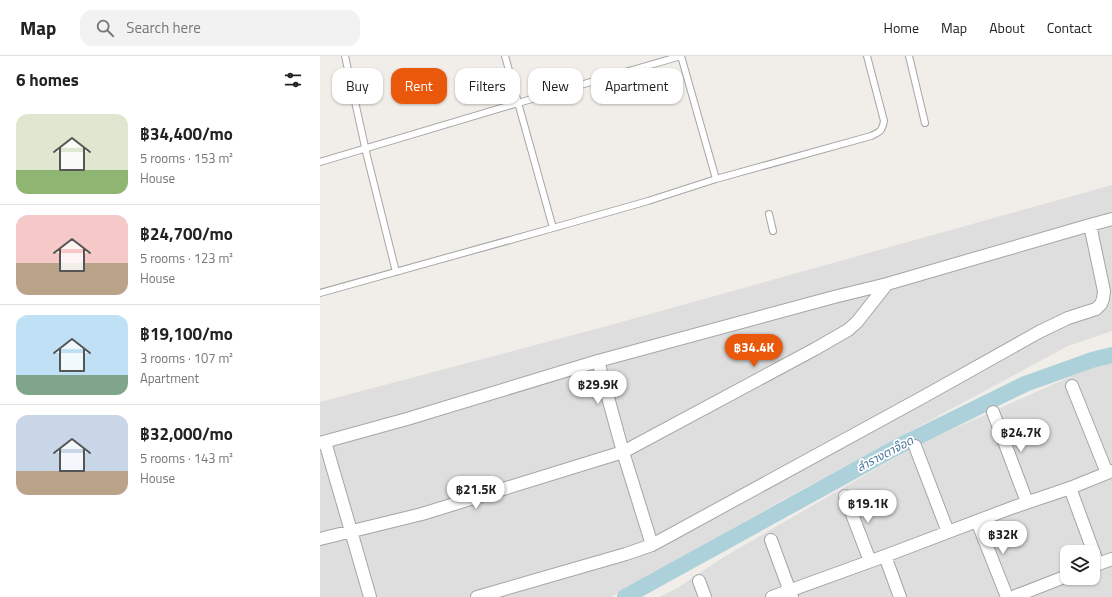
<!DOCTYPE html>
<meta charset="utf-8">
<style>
:root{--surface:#fff;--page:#f2f2f2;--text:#222;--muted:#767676;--line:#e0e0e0;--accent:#ea580c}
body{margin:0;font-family:"Titillium Web","Noto Sans Thai",sans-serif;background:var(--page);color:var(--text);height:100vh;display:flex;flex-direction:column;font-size:15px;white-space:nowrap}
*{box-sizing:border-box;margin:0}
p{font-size:13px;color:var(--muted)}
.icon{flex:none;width:22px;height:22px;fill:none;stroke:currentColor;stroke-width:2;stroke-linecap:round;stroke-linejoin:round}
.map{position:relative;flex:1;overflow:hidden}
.drawer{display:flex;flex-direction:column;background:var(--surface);width:320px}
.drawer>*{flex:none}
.hud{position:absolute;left:12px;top:12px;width:380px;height:36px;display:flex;gap:8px}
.tools{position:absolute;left:740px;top:489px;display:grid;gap:8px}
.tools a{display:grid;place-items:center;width:40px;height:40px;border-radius:8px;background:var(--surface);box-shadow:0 1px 3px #0004;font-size:20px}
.price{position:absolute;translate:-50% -34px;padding:0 9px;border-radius:14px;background:#fff;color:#222;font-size:13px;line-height:26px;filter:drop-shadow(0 1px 2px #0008)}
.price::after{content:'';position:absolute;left:50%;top:24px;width:12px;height:9px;margin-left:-6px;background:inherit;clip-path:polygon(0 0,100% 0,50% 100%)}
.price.on{background:var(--accent);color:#fff}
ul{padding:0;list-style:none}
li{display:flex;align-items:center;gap:12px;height:100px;padding:0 16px}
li+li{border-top:1px solid var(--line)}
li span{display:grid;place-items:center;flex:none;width:112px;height:80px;border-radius:12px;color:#555}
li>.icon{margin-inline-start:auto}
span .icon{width:48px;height:48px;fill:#fffc;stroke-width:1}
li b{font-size:17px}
h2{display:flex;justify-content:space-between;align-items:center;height:48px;padding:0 16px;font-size:17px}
.tag{padding:0 14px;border-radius:12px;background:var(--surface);box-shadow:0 1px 3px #0004;font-size:14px;line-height:36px}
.tag.on{background:var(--accent);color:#fff}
header{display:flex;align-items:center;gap:24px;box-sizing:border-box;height:56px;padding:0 20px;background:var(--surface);border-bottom:1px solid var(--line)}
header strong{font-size:19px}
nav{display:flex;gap:22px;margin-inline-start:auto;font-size:14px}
.search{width:280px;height:36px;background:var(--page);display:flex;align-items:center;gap:10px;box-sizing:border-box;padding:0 14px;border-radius:12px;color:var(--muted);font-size:15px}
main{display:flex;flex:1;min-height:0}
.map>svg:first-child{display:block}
</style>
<header>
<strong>Map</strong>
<div class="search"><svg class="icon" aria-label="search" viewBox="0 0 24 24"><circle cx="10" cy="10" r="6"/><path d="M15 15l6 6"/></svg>Search here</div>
<nav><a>Home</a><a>Map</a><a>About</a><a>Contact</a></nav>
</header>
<main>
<section class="drawer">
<h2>6 homes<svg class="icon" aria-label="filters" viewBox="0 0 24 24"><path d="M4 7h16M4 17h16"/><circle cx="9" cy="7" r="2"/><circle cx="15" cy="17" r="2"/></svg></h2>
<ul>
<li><span style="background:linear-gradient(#dfe7d0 70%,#8fb573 0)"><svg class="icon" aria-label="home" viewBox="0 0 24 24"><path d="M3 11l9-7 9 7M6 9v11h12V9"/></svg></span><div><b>฿34,400/mo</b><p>5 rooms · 153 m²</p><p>House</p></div></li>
<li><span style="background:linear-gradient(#f6c9c9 60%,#b9a48a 0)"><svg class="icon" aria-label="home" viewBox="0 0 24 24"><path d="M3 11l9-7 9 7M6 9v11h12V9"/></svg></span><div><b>฿24,700/mo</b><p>5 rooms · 123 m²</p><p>House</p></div></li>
<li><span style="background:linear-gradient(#bfe0f5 75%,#7fa58c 0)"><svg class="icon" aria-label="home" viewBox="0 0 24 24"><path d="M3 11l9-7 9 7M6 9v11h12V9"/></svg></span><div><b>฿19,100/mo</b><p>3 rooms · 107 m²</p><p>Apartment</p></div></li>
<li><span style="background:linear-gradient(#c9d6e8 70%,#b9a48a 0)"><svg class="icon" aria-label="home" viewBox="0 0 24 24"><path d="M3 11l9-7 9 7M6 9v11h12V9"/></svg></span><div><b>฿32,000/mo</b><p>5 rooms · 143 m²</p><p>House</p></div></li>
</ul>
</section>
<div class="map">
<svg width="792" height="541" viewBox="0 0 792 541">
<rect width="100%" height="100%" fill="#f1eee9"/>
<path fill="#dfdede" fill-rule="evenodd" d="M792 129V275L748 290 468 441 291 541H0V346L287 270Z
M792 302V541H339L359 531 402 502 595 390ZM747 496H773V522H747Z"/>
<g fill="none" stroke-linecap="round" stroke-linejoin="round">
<path stroke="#add1da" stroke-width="16" d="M305 541 577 391 705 328 772 304 792 299"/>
<defs>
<path id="lane" d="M25 0 47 100 76 216
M185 0 233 172
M361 0 396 123
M589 0 605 67
M0 106 198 47 361 0
M449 158 453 175
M0 237 233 172 328 145 396 123 551 80C560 76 562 75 564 65L547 0"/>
<path id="street" d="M770 169 792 163
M278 305 514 241 567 228 770 169 784 235 783 243 781 248 776 253 748 262 719 276 603 341 332 489
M752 330 787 417
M673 356 707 446
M5 386 31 475 50 541
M0 387 87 363 278 305 303 396 332 489 306 498 157 541
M595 390 628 476
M750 432 778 508
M525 440 550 505
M657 465 687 541
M0 483 102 458 303 396 495 293 528 274 537 266 567 228
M451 484 472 541
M565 500 580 541
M773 510 792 503
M379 525 385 541
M452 541 565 500 694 451 750 432 792 415
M693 541 747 520"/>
</defs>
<use href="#lane" stroke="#a5a5a5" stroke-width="8"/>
<use href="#street" stroke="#a5a5a5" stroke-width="14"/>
<use href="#lane" stroke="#fff" stroke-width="6"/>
<use href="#street" stroke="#fff" stroke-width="12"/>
</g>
<g text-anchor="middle" stroke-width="3.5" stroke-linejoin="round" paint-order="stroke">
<g font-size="12" font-style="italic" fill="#4d779c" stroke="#fff">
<text transform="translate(565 398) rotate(-28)" y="4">ลำรางตาจ๊อด</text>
</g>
</g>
</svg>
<div class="tools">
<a><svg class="icon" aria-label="layers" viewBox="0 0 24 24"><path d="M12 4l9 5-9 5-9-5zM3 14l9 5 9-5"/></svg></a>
</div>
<b class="price on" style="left:434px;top:312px">฿34.4K</b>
<b class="price" style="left:278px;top:349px">฿29.9K</b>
<b class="price" style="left:701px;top:397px">฿24.7K</b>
<b class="price" style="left:156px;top:454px">฿21.5K</b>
<b class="price" style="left:548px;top:468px">฿19.1K</b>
<b class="price" style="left:683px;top:499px">฿32K</b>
<div class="hud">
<a class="tag">Buy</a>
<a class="tag on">Rent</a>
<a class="tag">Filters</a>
<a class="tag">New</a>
<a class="tag">Apartment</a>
</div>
</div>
</main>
